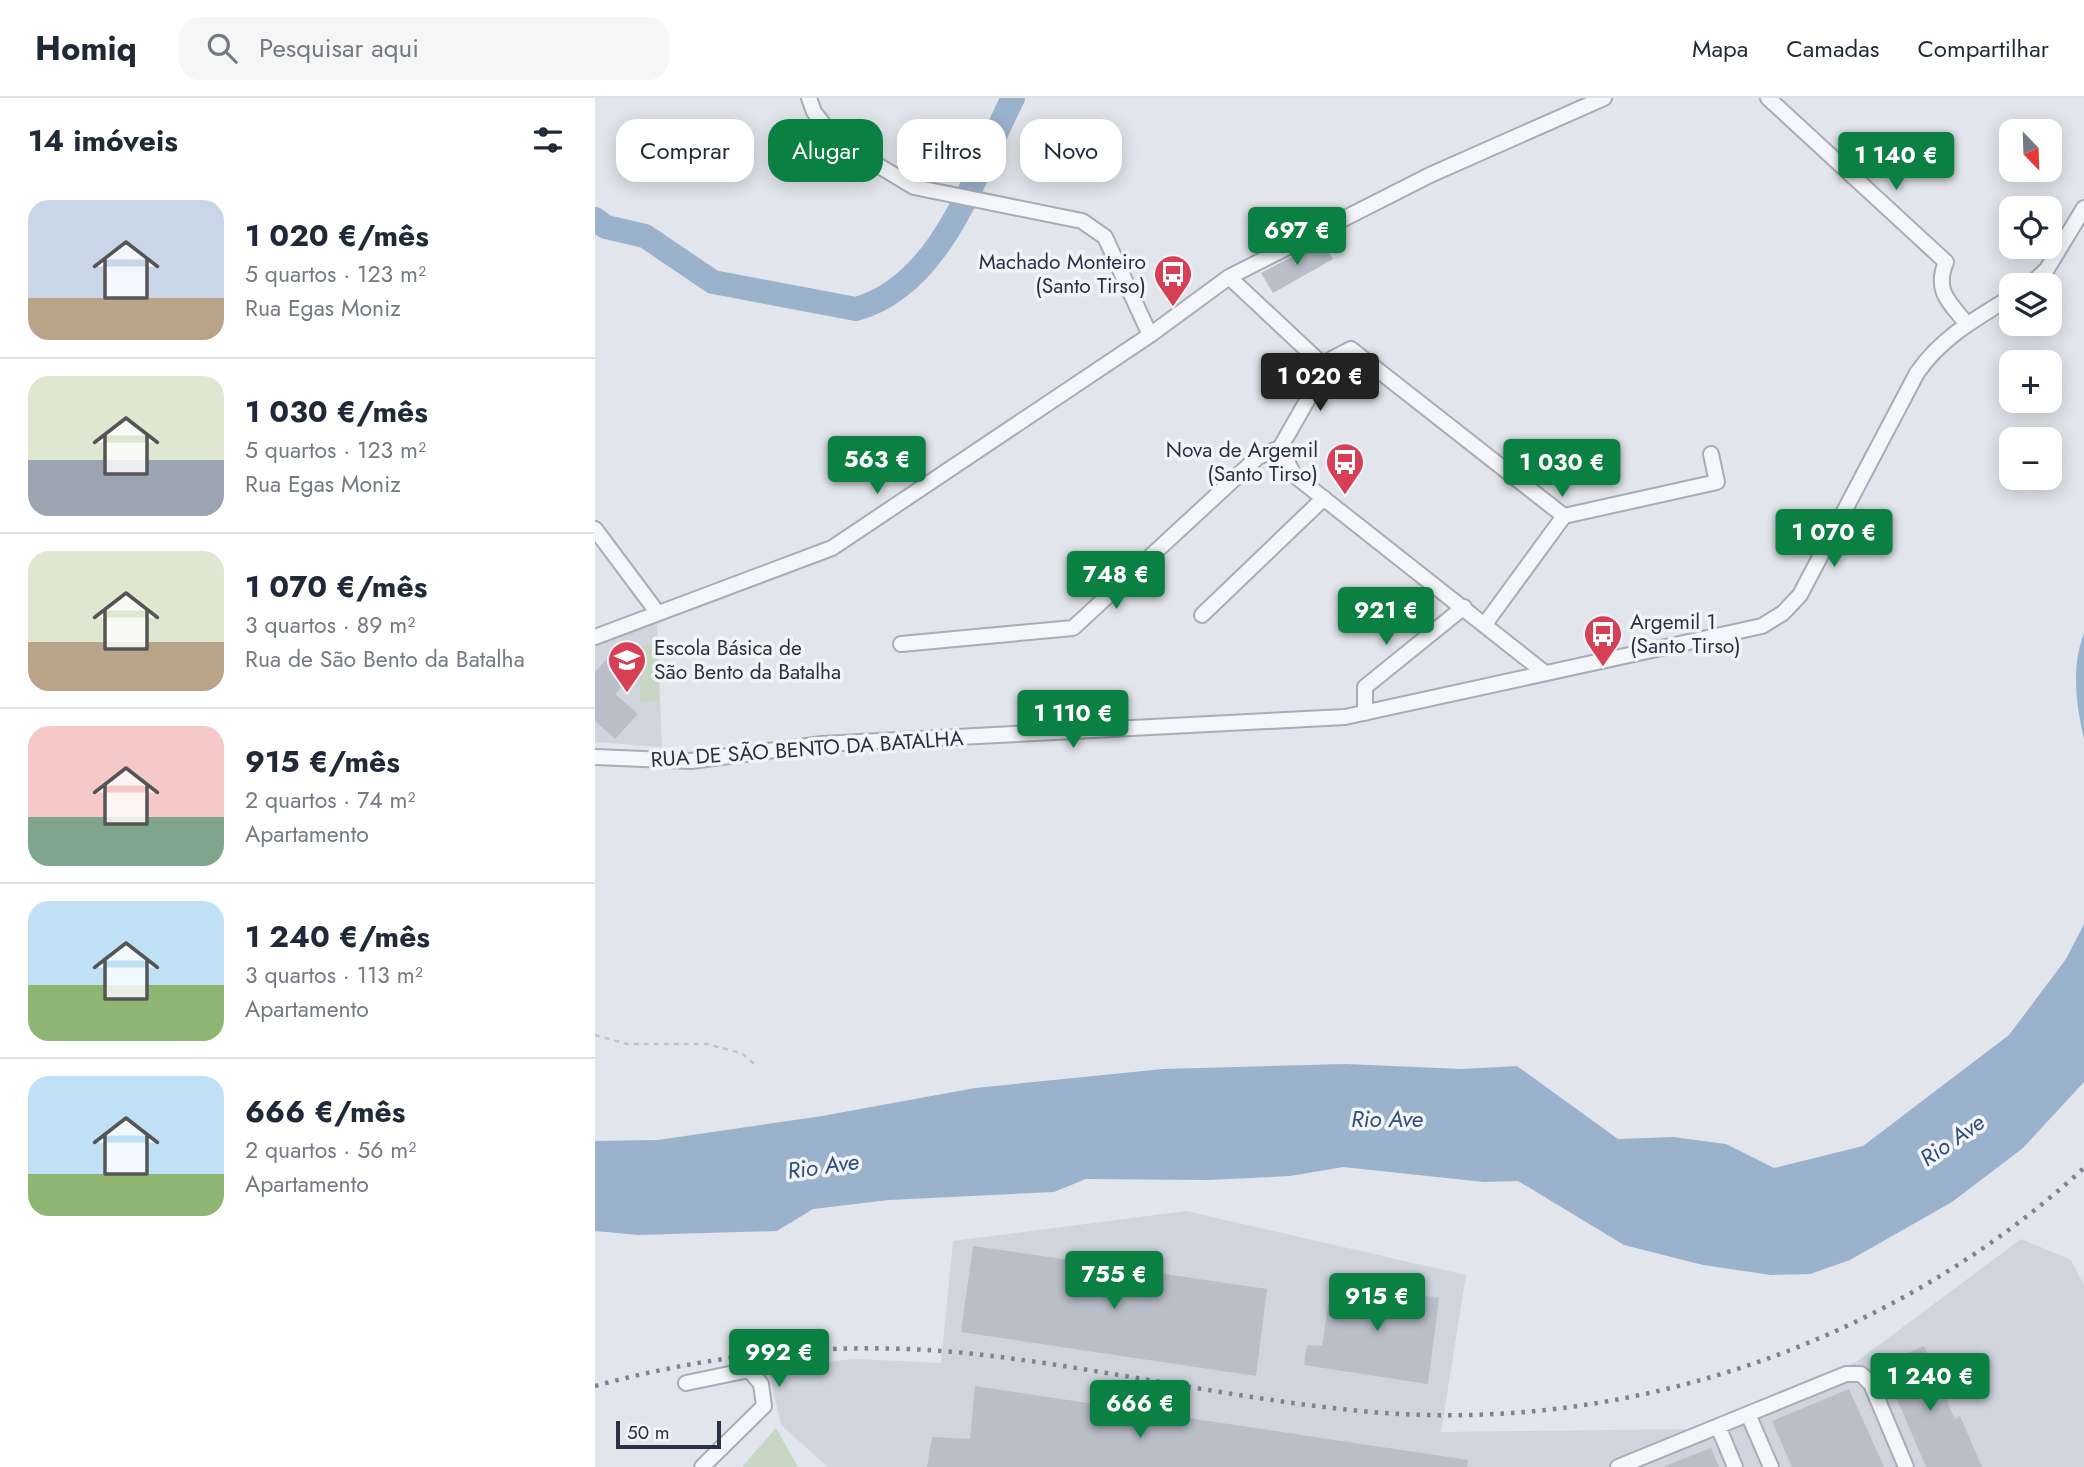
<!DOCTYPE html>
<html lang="pt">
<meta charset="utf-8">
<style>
:root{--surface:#fff;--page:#f6f6f7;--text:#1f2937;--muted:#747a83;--line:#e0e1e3;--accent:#0b8043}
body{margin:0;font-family:Jost,sans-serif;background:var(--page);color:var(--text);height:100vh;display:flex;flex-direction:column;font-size:26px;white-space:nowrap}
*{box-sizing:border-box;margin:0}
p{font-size:23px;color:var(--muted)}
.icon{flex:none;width:38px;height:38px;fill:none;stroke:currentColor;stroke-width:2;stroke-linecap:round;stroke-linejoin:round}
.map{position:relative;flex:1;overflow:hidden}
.side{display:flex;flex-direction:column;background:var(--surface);width:595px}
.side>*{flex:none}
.guide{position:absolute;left:21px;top:21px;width:665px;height:63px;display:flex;gap:14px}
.needle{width:46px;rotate:157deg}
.tools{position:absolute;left:1404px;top:21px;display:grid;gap:14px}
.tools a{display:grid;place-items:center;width:63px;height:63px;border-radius:14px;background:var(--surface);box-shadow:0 4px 18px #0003;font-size:35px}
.scale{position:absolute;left:21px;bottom:18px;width:105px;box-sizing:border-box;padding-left:7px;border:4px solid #293244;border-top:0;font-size:19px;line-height:24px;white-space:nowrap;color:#293244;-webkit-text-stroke:5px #f2f4f8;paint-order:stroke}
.price{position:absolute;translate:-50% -60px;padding:0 16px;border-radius:7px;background:var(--accent);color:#fff;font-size:23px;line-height:46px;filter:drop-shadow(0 2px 4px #0008)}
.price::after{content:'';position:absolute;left:50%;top:42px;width:21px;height:16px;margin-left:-10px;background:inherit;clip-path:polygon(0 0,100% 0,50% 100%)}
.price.current{background:#222;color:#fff}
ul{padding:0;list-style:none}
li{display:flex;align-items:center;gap:21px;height:175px;padding:0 28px}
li+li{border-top:2px solid var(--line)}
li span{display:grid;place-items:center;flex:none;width:196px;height:140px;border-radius:21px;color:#555}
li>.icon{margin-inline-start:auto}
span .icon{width:84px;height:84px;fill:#fffc;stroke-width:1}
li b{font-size:30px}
h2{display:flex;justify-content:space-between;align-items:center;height:84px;padding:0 28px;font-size:30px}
.pill{padding:0 24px;border-radius:21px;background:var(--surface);box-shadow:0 4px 18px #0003;font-size:24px;line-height:63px}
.pill.current{background:var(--accent);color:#fff}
header{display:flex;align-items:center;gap:42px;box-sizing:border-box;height:98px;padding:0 35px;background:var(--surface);border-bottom:2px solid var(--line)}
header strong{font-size:33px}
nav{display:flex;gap:38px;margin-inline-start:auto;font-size:24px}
.search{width:490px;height:63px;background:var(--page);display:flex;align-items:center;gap:18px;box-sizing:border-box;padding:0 24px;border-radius:21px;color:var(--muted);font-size:26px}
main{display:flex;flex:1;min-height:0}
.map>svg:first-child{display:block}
</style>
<header>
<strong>Homiq</strong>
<div class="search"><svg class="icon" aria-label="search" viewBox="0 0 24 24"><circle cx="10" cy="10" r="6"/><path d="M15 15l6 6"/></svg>Pesquisar aqui</div>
<nav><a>Mapa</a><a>Camadas</a><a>Compartilhar</a></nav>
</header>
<main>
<section class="side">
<h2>14 imóveis<svg class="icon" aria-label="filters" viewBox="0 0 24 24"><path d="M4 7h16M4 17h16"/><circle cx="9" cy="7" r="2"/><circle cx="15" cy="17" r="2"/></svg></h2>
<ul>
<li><span style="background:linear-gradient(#c9d6e8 70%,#b9a48a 0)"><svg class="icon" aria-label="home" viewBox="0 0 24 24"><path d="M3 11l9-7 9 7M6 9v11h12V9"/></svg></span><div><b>1 020 €/mês</b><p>5 quartos · 123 m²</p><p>Rua Egas Moniz</p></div></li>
<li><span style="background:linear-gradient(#dfe7d0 60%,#9aa5b1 0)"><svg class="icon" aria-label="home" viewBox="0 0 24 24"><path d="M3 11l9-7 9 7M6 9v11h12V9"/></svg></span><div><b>1 030 €/mês</b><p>5 quartos · 123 m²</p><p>Rua Egas Moniz</p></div></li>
<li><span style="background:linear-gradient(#dfe7d0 65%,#b9a48a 0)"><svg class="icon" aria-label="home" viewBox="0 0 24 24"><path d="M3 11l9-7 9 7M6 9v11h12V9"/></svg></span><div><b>1 070 €/mês</b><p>3 quartos · 89 m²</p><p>Rua de São Bento da Batalha</p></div></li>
<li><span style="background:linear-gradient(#f6c9c9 65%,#7fa58c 0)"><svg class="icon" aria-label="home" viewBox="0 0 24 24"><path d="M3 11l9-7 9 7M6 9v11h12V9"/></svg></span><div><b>915 €/mês</b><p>2 quartos · 74 m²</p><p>Apartamento</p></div></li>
<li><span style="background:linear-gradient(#bfe0f5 60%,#8fb573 0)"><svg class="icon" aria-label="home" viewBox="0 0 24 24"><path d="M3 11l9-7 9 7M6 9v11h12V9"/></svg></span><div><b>1 240 €/mês</b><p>3 quartos · 113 m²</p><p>Apartamento</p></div></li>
<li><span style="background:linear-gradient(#bfe0f5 70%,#8fb573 0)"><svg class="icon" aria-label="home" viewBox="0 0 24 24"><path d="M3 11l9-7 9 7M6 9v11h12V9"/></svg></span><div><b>666 €/mês</b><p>2 quartos · 56 m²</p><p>Apartamento</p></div></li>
</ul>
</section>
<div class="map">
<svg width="1489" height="1369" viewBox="0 0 1489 1369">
<rect width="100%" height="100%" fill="#e2e5eb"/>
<path fill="#d0d4dd" d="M62 525 67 649 0 644V548Z
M591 1113 871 1177 846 1334 1097 1331 1261 1264 1426 1141 1476 1162 1489 1187V1369H233L186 1327 173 1269 261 1261 346 1265 358 1143Z"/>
<path fill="#c7d6c2" d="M62 546 64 603 45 604 43 547Z
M181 1330 203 1369H147Z"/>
<path fill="#9bb2cd" d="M1489 535V641C1481 606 1476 569 1489 535Z
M1489 826V984L1428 1050 1357 1104 1255 1162 1215 1176 1176 1177 1108 1167 1029 1147 923 1083 889 1084 748 1069 695 1078 613 1082 491 1081 459 1094 294 1102 218 1111 182 1133 43 1137 0 1133V1043L63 1042 227 1018 380 990 568 971 751 966 867 971 922 968 1023 1041 1078 1039 1131 1046 1179 1070 1268 1048 1414 937 1471 861Z"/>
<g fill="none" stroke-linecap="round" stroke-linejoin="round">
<path stroke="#9bb2cd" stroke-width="24" d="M0 121 11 129 50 138 118 184 261 211C348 187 381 72 418 0"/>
</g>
<path fill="#b9bec9" d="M727 143 738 161 678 195 666 175Z
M28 543 44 557 37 565 43 569 20 596 43 616 20 641 0 623V574Z
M378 1148 672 1191 661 1278 366 1234Z
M737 1183 844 1200 833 1286 709 1267 712 1247 727 1248Z
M1329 1248 1360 1322 1365 1318 1387 1369H1331L1287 1266Z
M380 1288 873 1362 872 1369H332L337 1339 375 1341Z
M1254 1291 1289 1369H1197L1177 1323Z
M1116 1350 1124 1369H1070V1368Z"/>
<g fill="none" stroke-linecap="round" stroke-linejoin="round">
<defs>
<path id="minor" d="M214 0 219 14 241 42 319 89 487 123 510 139 555 237
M1173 0 1351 164C1339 193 1354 204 1372 226
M634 179 727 266
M1435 187 1452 171 1489 110
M727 266 756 251 969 418
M685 350 699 377 950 575
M0 431 62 514
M607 517 729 400
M890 526 969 418 1122 384 1116 356
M0 539 237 450 555 237 634 179 835 77 1009 0
M306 546 478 530 663 359 685 350 725 280 727 266
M770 615V589L869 509
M0 659 96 663 227 646 750 619 1167 528 1188 515 1205 497 1322 275C1346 240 1380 221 1416 199
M91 1285 154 1272 166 1286 169 1308 107 1369
M1153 1316 1176 1369
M1123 1328 1140 1369
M1023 1369 1251 1276H1266L1276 1286 1311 1369"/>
</defs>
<use href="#minor" stroke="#a7acb6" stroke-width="18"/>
<path stroke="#c0c3ca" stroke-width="2.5" stroke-dasharray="5 5" stroke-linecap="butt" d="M0 937 32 946H112L146 955 162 968"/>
<use href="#minor" stroke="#f5f6f9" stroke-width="14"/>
<path stroke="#7a8496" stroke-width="4.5" stroke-dasharray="3.5 7" stroke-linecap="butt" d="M0 1288C124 1254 252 1242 380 1256 513 1271 643 1302 776 1314 1034 1336 1298 1245 1489 1070"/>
</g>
<defs>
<symbol id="bus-pin" viewBox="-11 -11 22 30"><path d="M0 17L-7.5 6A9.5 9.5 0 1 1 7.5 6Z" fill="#d74054" stroke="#f2f4f8"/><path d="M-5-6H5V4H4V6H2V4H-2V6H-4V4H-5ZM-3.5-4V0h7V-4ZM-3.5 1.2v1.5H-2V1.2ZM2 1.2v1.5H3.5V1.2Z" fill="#fff"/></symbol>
<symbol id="school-pin" viewBox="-11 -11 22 30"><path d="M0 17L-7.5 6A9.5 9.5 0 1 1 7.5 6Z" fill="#d74054" stroke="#f2f4f8"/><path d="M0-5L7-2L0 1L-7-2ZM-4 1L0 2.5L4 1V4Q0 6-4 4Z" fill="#fff"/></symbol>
</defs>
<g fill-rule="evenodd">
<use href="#bus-pin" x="556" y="154" width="44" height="60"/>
<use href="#bus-pin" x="728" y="342" width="44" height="60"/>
<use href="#bus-pin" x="986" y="514" width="44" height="60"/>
<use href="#school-pin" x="10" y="540" width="44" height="60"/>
</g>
<g text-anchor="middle" stroke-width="7" stroke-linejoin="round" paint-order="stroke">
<g font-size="21" fill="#293244" stroke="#f2f4f8" text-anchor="end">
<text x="551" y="171">Machado Monteiro<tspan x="551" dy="24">(Santo Tirso)</tspan></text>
<text x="723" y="359">Nova de Argemil<tspan x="723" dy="24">(Santo Tirso)</tspan></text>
<text x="1035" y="531" text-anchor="start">Argemil 1<tspan x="1035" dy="24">(Santo Tirso)</tspan></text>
<text x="59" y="557" text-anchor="start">Escola Básica de<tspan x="59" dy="24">São Bento da Batalha</tspan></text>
</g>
<g font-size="21" fill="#293244" stroke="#f2f4f8">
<text transform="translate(212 651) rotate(-4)" y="7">RUA DE SÃO BENTO DA BATALHA</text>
</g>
<g font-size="23" font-style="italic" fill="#30507b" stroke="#f2f4f8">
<text x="792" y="1029">Rio Ave</text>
<text transform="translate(1357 1042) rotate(-35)" y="8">Rio Ave</text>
<text transform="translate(228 1068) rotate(-8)" y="8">Rio Ave</text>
</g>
</g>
</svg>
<div class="tools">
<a><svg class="needle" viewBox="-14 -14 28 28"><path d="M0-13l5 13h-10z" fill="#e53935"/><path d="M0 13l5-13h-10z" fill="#747a83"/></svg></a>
<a><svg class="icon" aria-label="locate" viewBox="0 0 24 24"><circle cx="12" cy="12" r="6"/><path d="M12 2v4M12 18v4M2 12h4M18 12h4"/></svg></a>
<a><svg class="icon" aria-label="layers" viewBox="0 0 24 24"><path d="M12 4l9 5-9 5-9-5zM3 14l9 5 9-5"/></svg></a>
<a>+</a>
<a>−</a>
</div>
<div class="scale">50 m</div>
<b class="price" style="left:1301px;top:94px">1 140 €</b>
<b class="price" style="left:702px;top:169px">697 €</b>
<b class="price current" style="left:725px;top:315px">1 020 €</b>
<b class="price" style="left:282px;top:398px">563 €</b>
<b class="price" style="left:967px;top:401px">1 030 €</b>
<b class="price" style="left:1239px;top:471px">1 070 €</b>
<b class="price" style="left:521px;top:513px">748 €</b>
<b class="price" style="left:791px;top:549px">921 €</b>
<b class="price" style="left:478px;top:652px">1 110 €</b>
<b class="price" style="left:519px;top:1213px">755 €</b>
<b class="price" style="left:782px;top:1235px">915 €</b>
<b class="price" style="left:184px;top:1291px">992 €</b>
<b class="price" style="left:1335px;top:1315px">1 240 €</b>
<b class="price" style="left:545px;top:1342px">666 €</b>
<div class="guide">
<a class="pill">Comprar</a>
<a class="pill current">Alugar</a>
<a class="pill">Filtros</a>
<a class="pill">Novo</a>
</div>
</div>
</main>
